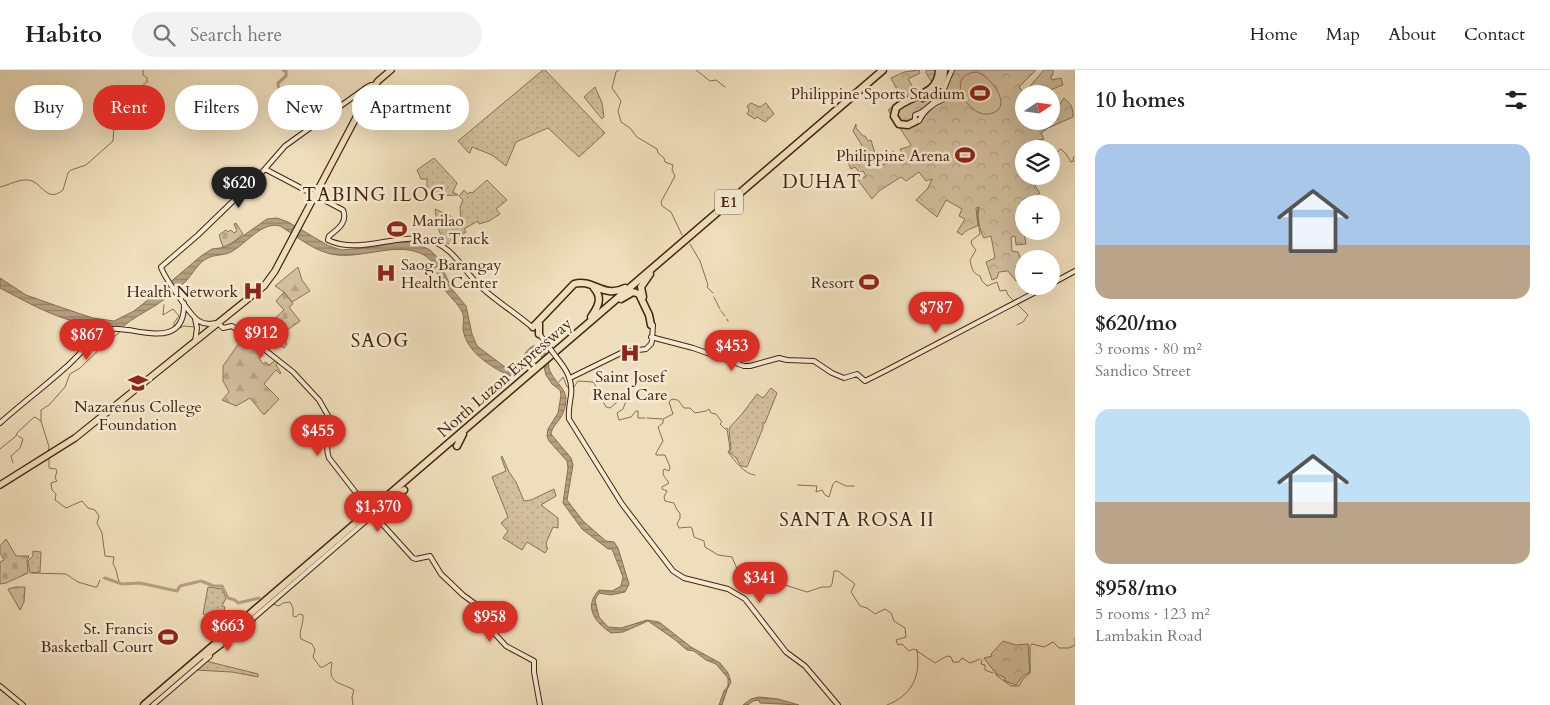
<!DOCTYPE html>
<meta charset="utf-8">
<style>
:root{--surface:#fff;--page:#f2f2f2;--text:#202124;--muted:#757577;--line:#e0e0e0;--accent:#d93025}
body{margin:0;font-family:Cardo,serif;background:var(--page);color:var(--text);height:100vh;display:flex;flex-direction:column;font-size:19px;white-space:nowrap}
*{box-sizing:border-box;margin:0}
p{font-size:16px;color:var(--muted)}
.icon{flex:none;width:28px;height:28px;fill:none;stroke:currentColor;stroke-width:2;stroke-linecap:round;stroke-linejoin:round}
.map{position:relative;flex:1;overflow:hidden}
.side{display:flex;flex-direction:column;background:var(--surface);width:475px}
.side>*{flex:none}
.banner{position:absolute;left:15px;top:15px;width:475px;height:45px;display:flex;gap:10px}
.needle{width:32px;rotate:77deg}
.tools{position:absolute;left:1015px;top:15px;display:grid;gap:10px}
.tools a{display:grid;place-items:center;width:45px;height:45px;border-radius:50%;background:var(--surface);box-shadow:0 5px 20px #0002;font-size:25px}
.price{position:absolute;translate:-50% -42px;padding:0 11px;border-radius:18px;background:var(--accent);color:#fff;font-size:16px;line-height:32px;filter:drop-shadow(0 1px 2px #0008)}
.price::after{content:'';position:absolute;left:50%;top:30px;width:15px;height:11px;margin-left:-8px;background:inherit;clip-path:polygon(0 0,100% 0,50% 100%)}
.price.on{background:#222;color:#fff}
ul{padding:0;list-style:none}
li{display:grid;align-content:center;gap:10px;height:265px;padding:0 20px}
li span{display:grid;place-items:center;height:155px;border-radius:15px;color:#555}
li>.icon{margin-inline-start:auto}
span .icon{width:90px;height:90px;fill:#fffc;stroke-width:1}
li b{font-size:21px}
h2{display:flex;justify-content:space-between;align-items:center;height:60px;padding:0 20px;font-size:21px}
.tag{padding:0 18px;border-radius:22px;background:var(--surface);box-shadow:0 5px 20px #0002;font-size:18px;line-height:45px}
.tag.on{background:var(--accent);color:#fff}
header{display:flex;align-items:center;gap:30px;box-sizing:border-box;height:70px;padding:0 25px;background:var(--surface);border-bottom:1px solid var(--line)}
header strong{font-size:24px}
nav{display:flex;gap:28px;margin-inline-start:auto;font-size:18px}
.search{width:350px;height:45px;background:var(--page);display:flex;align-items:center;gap:12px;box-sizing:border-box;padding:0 18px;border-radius:28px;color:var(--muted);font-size:19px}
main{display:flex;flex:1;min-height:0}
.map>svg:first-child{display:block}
</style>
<header>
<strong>Habito</strong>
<div class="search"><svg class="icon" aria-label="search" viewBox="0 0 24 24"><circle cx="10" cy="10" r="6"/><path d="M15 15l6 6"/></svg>Search here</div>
<nav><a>Home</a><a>Map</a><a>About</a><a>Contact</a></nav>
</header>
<main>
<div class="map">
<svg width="1075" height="635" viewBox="0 0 1075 635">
<defs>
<pattern id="grass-dots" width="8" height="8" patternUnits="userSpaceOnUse" patternTransform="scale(1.25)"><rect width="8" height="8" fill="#d2bf9e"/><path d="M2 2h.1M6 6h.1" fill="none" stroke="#b6a487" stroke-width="1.8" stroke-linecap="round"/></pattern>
<pattern id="forest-firs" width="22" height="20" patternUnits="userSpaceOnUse" patternTransform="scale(1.25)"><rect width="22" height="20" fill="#d2bf9e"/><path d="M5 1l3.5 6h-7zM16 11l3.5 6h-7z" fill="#b6a487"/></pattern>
<pattern id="cemetery-stones" width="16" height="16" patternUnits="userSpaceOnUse" patternTransform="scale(1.25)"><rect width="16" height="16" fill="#d2bf9e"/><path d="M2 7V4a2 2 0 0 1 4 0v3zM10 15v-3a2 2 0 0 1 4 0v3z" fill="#b6a487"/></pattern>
<pattern id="park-crowns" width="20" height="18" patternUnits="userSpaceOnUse" patternTransform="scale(1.25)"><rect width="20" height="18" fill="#d2bf9e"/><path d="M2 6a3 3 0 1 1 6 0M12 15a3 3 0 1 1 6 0" fill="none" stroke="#b6a487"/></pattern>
<pattern id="water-rules" width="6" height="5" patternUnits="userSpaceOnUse" patternTransform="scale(1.25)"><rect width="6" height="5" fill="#b59f81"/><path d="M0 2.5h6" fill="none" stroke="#958168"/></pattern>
</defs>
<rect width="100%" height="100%" fill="#efdebb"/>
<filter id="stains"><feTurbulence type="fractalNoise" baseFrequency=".004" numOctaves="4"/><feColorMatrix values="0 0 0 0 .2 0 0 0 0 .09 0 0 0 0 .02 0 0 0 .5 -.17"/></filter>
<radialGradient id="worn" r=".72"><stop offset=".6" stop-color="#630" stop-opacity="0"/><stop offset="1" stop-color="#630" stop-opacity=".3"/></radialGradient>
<path fill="url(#grass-dots)" stroke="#8c7257" d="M543 0H545L605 63 579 87 548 58 516 72 506 96 492 85 472 77 470 83 468 82 458 71Z
M595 17 602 33 604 47 602 49 584 27Z
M751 33 760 37 766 33 774 44 765 52 757 47 755 49 747 44 749 40 747 36Z
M434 88 457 113 453 122 458 125 427 126V109H421L417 100Z
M487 110 507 130 496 139 500 144 489 151 479 154 478 151 464 159 466 162 448 174C438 167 437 151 435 139L461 151 460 137 463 130 459 126 464 120 468 124 470 122 472 123Z
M771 318 777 323 765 353H763V358L747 397 741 396 736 388 729 382 731 379 729 360 730 357 742 344 757 324 763 328Z
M502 386 509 402 516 412 524 431 531 430 554 419 556 426 541 435 558 448V458L553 457 546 473 547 474 546 477 548 478 545 483 527 472 522 480 503 468 508 461 501 453 508 447 492 407 506 401 501 387Z
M33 481 41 482 40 502 30 503 28 491 33 486Z
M208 517 222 519 226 528 222 536 225 537 224 540 227 541 222 548 224 550 220 553 214 548 203 544Z
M206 591 258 604V607L232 602 195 600Z"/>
<path fill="url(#forest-firs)" stroke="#8c7257" d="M298 197 302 210 310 221 292 232 284 222 275 216Z
M244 266 262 279 260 281 263 285 259 288 263 294 266 292 269 295 276 290 279 291 276 295 281 303 280 304 276 300 264 314 279 329 264 345 250 328 236 336 222 330 229 322 223 311V296Z"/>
<path fill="url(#cemetery-stones)" stroke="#8c7257" d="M236 153 243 164 232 173 223 177 219 165 226 160 228 162 231 160 234 163 237 161 234 154Z
M284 222 293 234 289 237 300 251 276 268 285 270 287 274 284 278 272 271 264 277 253 269 284 240 276 231Z
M6 469 16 486H29L27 491 28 503 6 513 0 514V492L4 490 0 483V476Z
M15 517H25L24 532 20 540 8 519Z"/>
<path fill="url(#park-crowns)" stroke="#8c7257" d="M919 0 920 3 908 9 916 22 933 14 926 3V0H1036L1019 17 1024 23 1044 0H1053V5H1051L1052 10 1061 8 1063 15C1048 21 1041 24 1024 24V51H1051V34L1056 32 1059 35 1064 28C1070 33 1074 38 1073 47L1048 58 1041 63 1044 69 1038 70 1036 73 1042 79H1024V106H1046L1035 116 1040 123 1036 126 1038 134H1030L1028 128 1024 129 1023 134H1019L1026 174 1016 175 1015 166 1011 167 1012 181 1018 182 1020 187 1018 200H1022L1024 210H1022L1020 215 1019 210 1016 211 1008 201 999 202 997 208 992 210 986 192 995 188 991 166 984 168C979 160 977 145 979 137L976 138 978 155C973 159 966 159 962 165L957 162 965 149 959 146 962 139 946 130 937 147 916 130 928 118 932 109 926 111 919 102 906 111 901 107 879 121 872 129 858 110 866 106 863 101 859 102 855 97 851 99 847 90 853 84 863 80 861 74 853 61 856 54V58L863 66H865L868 71 871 70 876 87 873 89 877 96 891 92 887 84 894 81 897 90 904 87 900 79 908 77 911 75 888 40 902 29 891 8 904 2Z
M1003 571 1016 575 1028 574 1030 602 1023 606 1016 615 1005 611 1004 607 996 604 984 588 992 586 991 584Z"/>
<path fill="#d2bf9e" stroke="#8c7257" d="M977 2C992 7 1016 40 988 44 968 47 943 4 977 2Z"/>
<path fill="url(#water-rules)" stroke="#886e54" d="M277 148 288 152 329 176 342 180 374 177 398 172 415 173 430 180 437 187 452 219 466 236 472 264 477 276 509 300C525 297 519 282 535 275 540 279 547 282 548 289 549 293 548 297 550 301 558 318 572 319 563 343 560 351 552 356 551 364L571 388 573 395 567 430 583 451 606 471 614 472 618 478 629 514 625 522 611 525 599 523 595 530 599 547 608 557 621 558 647 550 659 552 691 577 720 593 728 603 731 612 727 620 722 635H719L724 621 728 616V608L716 594 706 590 694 581 687 580 674 569 648 551 623 562 611 563C595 552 583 537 599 520L612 521 621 516 623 507 612 479H608L582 459 563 433 568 398 567 391 549 371 547 366 548 359 558 343 561 325 560 320 552 314 546 305 541 285 536 282H532L528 287 526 297 515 305 510 306C491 297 466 282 463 259 463 254 464 249 463 244 459 233 446 225 441 213 436 203 435 191 424 185 399 171 365 188 337 185 316 183 298 167 280 156 262 151 246 174 231 182 223 186 214 184 206 189 198 193 192 205 186 211 178 219 168 227 159 233 150 240 126 251 122 259L120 257C102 256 83 254 66 249 44 242 21 229 0 218V208L26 225 63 238 93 248 114 251 134 241 168 214 201 186 212 179 227 177 267 149Z
M759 627 778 629 799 635 760 633 759 630 753 631 748 635H743L751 629Z"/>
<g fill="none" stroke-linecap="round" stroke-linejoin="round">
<path stroke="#886e54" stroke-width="1" d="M619 0 616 2 612 18 621 31 618 41 621 52 630 58 637 67 657 79 658 83 664 88 665 92 673 95 672 100 675 106 661 132 662 136 671 142 682 165
M696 0 710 11 716 10 725 17
M1037 73 1042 71 1046 79
M1051 83 1053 85 1061 79 1066 84 1071 92 1074 91 1073 88 1075 86
M0 117C9 115 19 109 28 110 42 111 46 134 63 120L68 103 71 100 86 95 113 71 114 55 124 30 147 12V8L143 5V0
M978 138 977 146 980 164 971 171 972 175 976 180 970 190C972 198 972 203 980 206L982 211 987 216 997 212 1000 221 1006 220 1008 225 1014 231
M690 174 700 191 708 215 707 217 713 223
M714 227 720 239
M164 235 163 245 173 239 179 246 174 253V258
M721 241 725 246
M727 249 728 251
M1017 255 1023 252 1028 245 1017 234
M175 260 184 256 195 257
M559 312 563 307 567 317H574L578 311 593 312 595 314 596 324 601 328 606 337 610 338 621 329H624L626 331 623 339 617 343 619 350 631 347 636 341H638V348H645
M677 330 672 329 669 332 673 344 663 349V353L658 357 663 371 656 383V385H665L670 397 669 401 664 399C661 405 666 408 669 413L662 417V419L667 421 664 427 665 431 674 433 677 440 680 443V448L677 454 679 458 690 457 692 458 694 467 704 471 705 477 718 485 732 487 738 501 758 511 764 505H770L776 506 785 515 807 522 822 517H830L832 514 834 501H838L855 514 851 522 860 536 867 538 875 544 885 539 891 543 894 551 905 558 906 567 896 570 898 575 902 574 909 581 913 579 917 580
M678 330 684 338H690L695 343 706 341 709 339 711 343 716 344 722 352 720 354 725 359 727 358 730 379 728 382C734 390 745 405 755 405
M647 348 662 349
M41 351 49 377 48 382
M0 379 16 366 17 363 33 348 35 347 41 351V340L49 335 65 317 70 304 80 298 107 272 119 263 120 260
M49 386V398L56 399 57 401 55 408 57 411 51 413 52 420 56 424 55 430 66 438 82 431 88 438 95 440 99 446 97 453 102 463 105 486 114 487 113 494C118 501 116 507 120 513
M13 393 11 386 20 378 23 369 18 366
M798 415 817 416 816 422 822 420 825 425 829 427 833 414 836 411 846 416H854
M32 503 66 504 78 512 95 517H97L100 510
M103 508H105
M273 534 279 536 283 533 290 532 293 538V546L296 547 299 544 303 545C304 554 298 562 301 569L312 574 315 580 313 587 320 597H323L331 592 332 593C327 615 341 612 354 620L352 627 353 635
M917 581 935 593 947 586 951 587 953 592H959L962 588 970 593 980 589
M982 590 981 594 985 595V600L993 603
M996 605 1011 616H1019L1023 609 1030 603V576L1032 574 1044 577 1053 572 1059 578H1069L1075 575V568
M887 635C912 625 921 607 917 580"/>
<path stroke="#b59f81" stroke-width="3" d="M283 0 286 1V6L278 13C278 25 285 26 292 34 295 37 297 41 299 45
M105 508 122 514 140 513 177 521 180 516 201 511 214 516H222L228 528 235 530 238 533 259 528"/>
<defs>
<path id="secondary" d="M939 25 942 27V30C933 33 923 42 919 51L915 50V45C924 43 940 27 944 19 947 12 949 6 952 0
M265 99 343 140C348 152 338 159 329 166L328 170C359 185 395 163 427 170 453 175 463 201 481 217 497 232 516 243 533 258
M1051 214 1075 201
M538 262 551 280
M651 267 693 278 744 296H750L779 288 787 290 814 291 832 303 844 308 857 304 865 311 887 300 1047 216
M195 272 197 258 195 249
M557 288C566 299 573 310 571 325 570 333 568 340 569 349L622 434 673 501 684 508 728 519 745 529 786 582 805 596 838 635
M570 308 623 282 646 279 651 274 652 271 653 255
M0 353C21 334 44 317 65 298 78 287 96 263 113 259 117 258 123 260 128 260 154 264 185 272 184 233
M367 437 329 388C324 374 331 368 334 356L319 330 293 302 255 272 232 256 223 258 218 253C211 254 205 255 199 251 192 248 163 205 161 197L198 165 257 108 285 76 367 17 371 15H374
M373 444 413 488 416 489 430 486 441 504 463 525 485 541 496 565 506 576 534 591V602L540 635
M249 552 374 444
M0 616 23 635
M153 635 210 586"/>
<path id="trunk" d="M0 415 75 368 264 216 275 201 368 25 378 11 391 0"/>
<path id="motorway" d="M923 28C936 22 944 16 944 0
M916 51 908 55 899 54 894 46 896 38C912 24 938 26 939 0
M643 227 641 217 650 204
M621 229 633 222 639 224 649 245 651 255
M591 247C598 237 603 228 594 218
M539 254V264
M533 257 574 214C593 208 603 229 625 218
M457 376 463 364
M388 429 404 420
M205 586 251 551
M144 635 883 0"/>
</defs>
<use href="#secondary" stroke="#452510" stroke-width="6"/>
<use href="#trunk" stroke="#452510" stroke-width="8"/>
<use href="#motorway" stroke="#452510" stroke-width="9"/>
<use href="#secondary" stroke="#f5ead3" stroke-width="4"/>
<use href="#trunk" stroke="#efdebb" stroke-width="5.5"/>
<use href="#motorway" stroke="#efdebb" stroke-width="6"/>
<defs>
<path id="secondary-bridge" d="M551 280 557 288
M367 437 373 444"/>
</defs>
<use href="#secondary-bridge" stroke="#452510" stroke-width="6" stroke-linecap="butt"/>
<use href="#secondary-bridge" stroke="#f5ead3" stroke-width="4"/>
</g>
<defs>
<symbol id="stadium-bare" viewBox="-9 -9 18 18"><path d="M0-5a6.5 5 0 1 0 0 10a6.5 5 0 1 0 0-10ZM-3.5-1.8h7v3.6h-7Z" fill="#8f2418" stroke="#f5ead3" stroke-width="2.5" paint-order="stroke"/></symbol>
<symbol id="hospital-bare" viewBox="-9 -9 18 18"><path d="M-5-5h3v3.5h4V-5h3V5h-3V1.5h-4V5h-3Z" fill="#8f2418" stroke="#f5ead3" stroke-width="2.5" paint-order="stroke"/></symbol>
<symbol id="university-bare" viewBox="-9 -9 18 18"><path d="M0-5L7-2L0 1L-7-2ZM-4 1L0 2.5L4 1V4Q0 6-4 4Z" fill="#8f2418" stroke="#f5ead3" stroke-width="2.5" paint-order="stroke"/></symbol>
</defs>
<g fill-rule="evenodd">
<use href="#stadium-bare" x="966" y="9" width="28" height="28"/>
<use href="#stadium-bare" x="951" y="71" width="28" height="28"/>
<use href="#stadium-bare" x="383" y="145" width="28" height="28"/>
<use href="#hospital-bare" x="372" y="189" width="28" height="28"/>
<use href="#stadium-bare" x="855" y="198" width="28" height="28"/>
<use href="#hospital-bare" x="239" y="207" width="28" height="28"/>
<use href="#hospital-bare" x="616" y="269" width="28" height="28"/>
<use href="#university-bare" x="124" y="299" width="28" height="28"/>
<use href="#stadium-bare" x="154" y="553" width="28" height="28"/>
</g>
<g text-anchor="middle" stroke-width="5" stroke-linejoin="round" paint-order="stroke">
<rect fill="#f5ead3" stroke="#7a604a" stroke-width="1" x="715" y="119.5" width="28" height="25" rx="4"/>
<g font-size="15" font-weight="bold" fill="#452510">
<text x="729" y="137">E1</text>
</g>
<g font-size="16" fill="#452510" stroke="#f5ead3" text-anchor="end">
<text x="965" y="29">Philippine Sports Stadium</text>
<text x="950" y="91">Philippine Arena</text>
<text x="412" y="156" text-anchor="start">Marilao<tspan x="412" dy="18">Race Track</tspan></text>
<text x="401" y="200" text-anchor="start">Saog Barangay<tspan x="401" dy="18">Health Center</tspan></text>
<text x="854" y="218">Resort</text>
<text x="238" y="227">Health Network</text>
<text x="630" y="312" text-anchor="middle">Saint Josef<tspan x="630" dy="18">Renal Care</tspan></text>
<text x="138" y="342" text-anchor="middle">Nazarenus College<tspan x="138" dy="18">Foundation</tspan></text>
<text x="153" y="564">St. Francis<tspan x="153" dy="18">Basketball Court</tspan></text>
</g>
<g font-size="16" fill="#452510" stroke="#f5ead3">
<text transform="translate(504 307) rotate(-41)" y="6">North Luzon Expressway</text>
</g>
<g font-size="19" letter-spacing="1" fill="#452510" stroke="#f5ead3">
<text x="822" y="118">DUHAT</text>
<text x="374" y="131">TABING ILOG</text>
<text x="380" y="277">SAOG</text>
<text x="857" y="456">SANTA ROSA II</text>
</g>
</g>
<rect width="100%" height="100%" filter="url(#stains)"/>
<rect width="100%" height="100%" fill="url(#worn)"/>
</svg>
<div class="tools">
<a><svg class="needle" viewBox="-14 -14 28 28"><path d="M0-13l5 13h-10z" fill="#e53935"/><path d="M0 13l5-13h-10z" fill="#757577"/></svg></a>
<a><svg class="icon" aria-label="layers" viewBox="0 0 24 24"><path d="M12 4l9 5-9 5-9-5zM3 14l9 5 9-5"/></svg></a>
<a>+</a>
<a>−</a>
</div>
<b class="price on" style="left:239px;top:139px">$620</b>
<b class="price" style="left:936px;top:264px">$787</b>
<b class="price" style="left:261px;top:289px">$912</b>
<b class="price" style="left:87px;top:291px">$867</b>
<b class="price" style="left:732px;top:302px">$453</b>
<b class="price" style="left:318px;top:387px">$455</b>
<b class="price" style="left:378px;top:463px">$1,370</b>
<b class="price" style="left:760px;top:534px">$341</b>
<b class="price" style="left:490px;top:573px">$958</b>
<b class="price" style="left:228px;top:582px">$663</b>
<div class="banner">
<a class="tag">Buy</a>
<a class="tag on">Rent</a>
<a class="tag">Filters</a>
<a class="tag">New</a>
<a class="tag">Apartment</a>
</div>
</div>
<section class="side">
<h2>10 homes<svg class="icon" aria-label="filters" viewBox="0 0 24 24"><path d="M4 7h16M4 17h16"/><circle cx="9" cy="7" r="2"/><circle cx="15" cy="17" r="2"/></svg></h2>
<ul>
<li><span style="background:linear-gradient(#a9c7e8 65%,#b9a48a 0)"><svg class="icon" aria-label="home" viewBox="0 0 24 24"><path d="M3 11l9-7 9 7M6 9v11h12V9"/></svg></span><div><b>$620/mo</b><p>3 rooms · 80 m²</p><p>Sandico Street</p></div></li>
<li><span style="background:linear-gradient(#bfe0f5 60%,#b9a48a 0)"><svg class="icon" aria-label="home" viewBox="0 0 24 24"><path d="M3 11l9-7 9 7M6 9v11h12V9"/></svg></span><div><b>$958/mo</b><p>5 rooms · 123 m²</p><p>Lambakin Road</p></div></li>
</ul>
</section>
</main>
